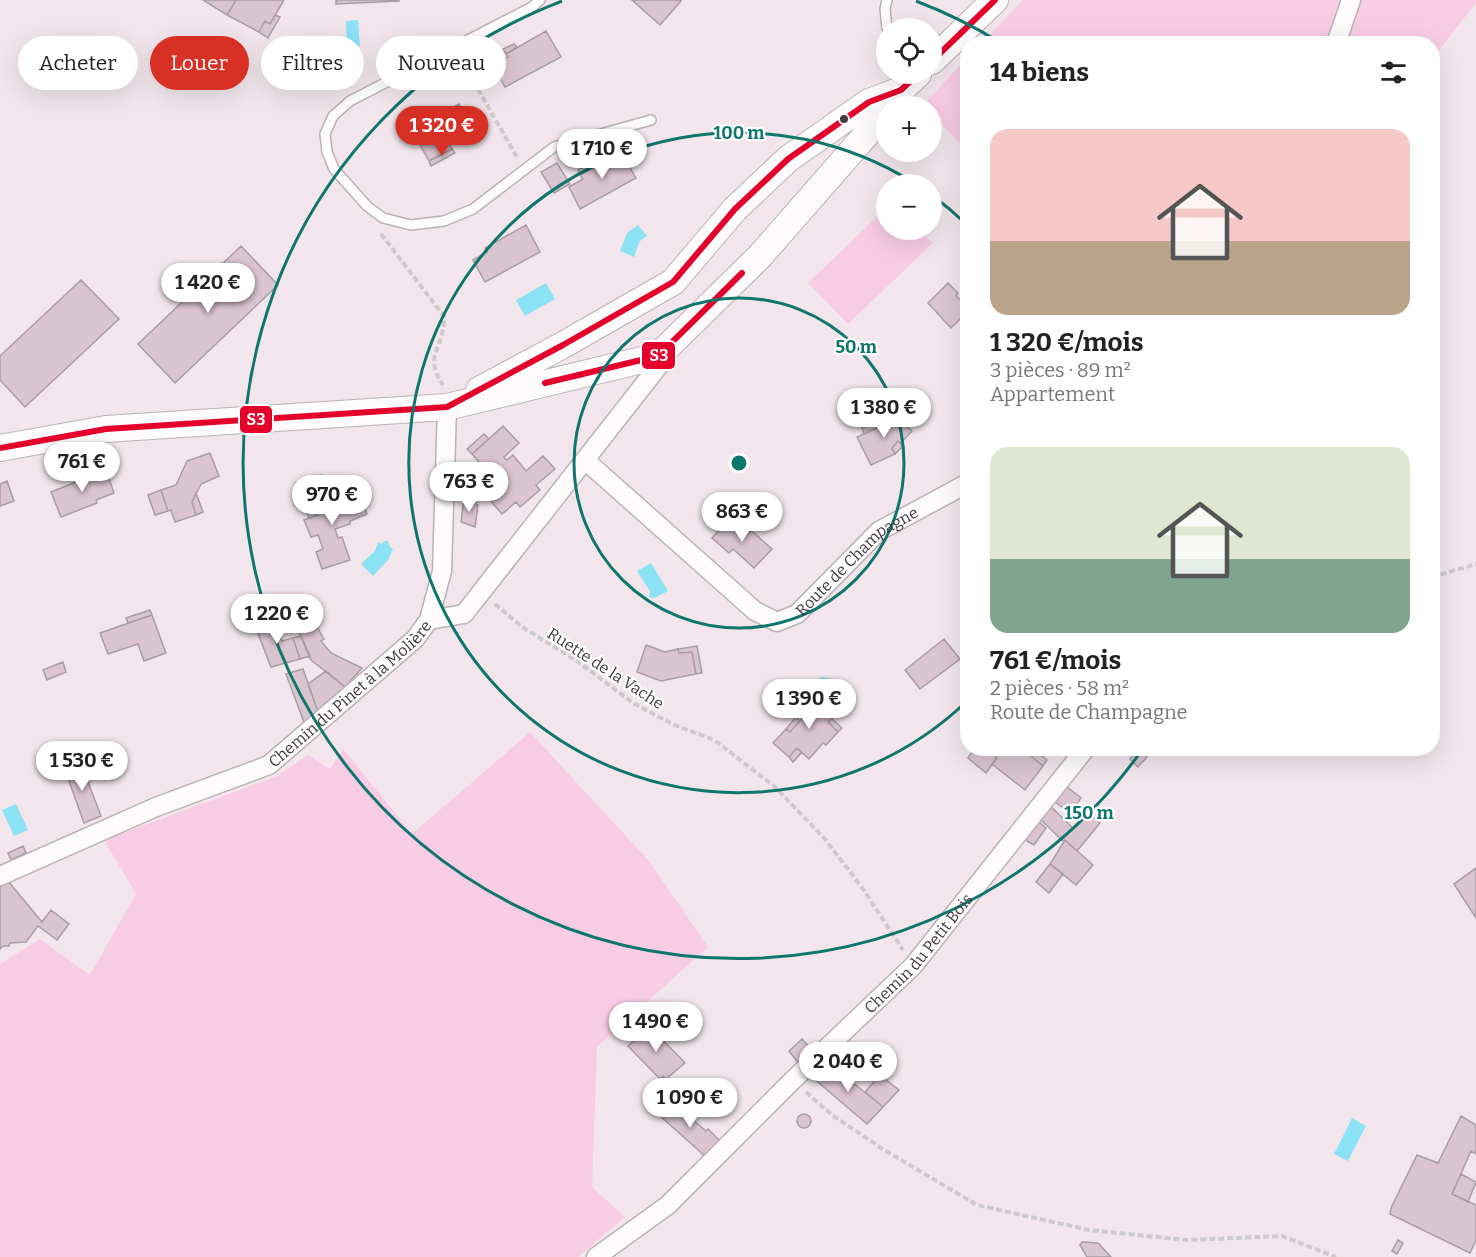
<!DOCTYPE html>
<html lang="fr">
<meta charset="utf-8">
<style>
:root{--surface:#fff;--page:#f6f6f6;--text:#222;--muted:#767676;--accent:#d93025}
body{margin:0;font-family:Bitter,serif;background:var(--page);color:var(--text);height:100vh;display:flex;flex-direction:column;font-size:22px;white-space:nowrap}
*{box-sizing:border-box;margin:0}
p{font-size:20px;color:var(--muted)}
.icon{flex:none;width:33px;height:33px;fill:none;stroke:currentColor;stroke-width:2;stroke-linecap:round;stroke-linejoin:round}
.map{position:relative;flex:1;overflow:hidden}
.side{position:absolute;left:960px;top:36px;width:480px;height:720px;display:flex;flex-direction:column;background:var(--surface);border-radius:24px;box-shadow:0 6px 24px #0002}
.side>*{flex:none}
.hud{position:absolute;left:18px;top:36px;width:570px;height:54px;display:flex;gap:12px}
.tools{position:absolute;left:876px;top:18px;display:grid;gap:12px}
.tools a{display:grid;place-items:center;width:66px;height:66px;border-radius:50%;background:var(--surface);box-shadow:0 6px 24px #0002;font-size:30px}
.price{position:absolute;translate:-50% -51px;padding:0 14px;border-radius:21px;background:#fff;color:#222;font-size:20px;line-height:39px;filter:drop-shadow(0 2px 3px #0008)}
.price::after{content:'';position:absolute;left:50%;top:36px;width:18px;height:14px;margin-left:-9px;background:inherit;clip-path:polygon(0 0,100% 0,50% 100%)}
.price.on{background:var(--accent);color:#fff}
ul{padding:0;list-style:none}
li{display:grid;align-content:center;gap:12px;height:318px;padding:0 30px}
li span{display:grid;place-items:center;height:186px;border-radius:18px;color:#555}
li>.icon{margin-inline-start:auto}
span .icon{width:108px;height:108px;fill:#fffc;stroke-width:1}
li b{font-size:26px}
h2{display:flex;justify-content:space-between;align-items:center;height:72px;padding:0 30px;font-size:26px}
.tag{padding:0 21px;border-radius:27px;background:var(--surface);box-shadow:0 6px 24px #0002;font-size:21px;line-height:54px}
.tag.on{background:var(--accent);color:#fff}
.map>svg:first-child{display:block}
</style>
<div class="map">
<svg width="1476" height="1257" viewBox="0 0 1476 1257">
<rect width="100%" height="100%" fill="#f2e6ec"/>
<path fill="#f8cce5" d="M1023 0H1476V3L1433 58 1432 44H981Z
M967 58V151L932 114V106L923 105Z
M886 208V230H919L933 243 848 324 808 283Z
M530 732 649 861 708 947 597 1047 592 1187 625 1217 578 1257H0V964L40 939 90 975 136 894 104 840 275 777 308 755 330 769 343 749 412 834Z"/>
<path fill="#8be2f4" d="M358 20 360 46 347 47 346 21Z
M638 225 647 236 640 241 634 257 620 251 627 233Z
M546 283 555 299 525 316 516 300Z
M384 541H388L390 547 393 549 388 560 373 576 361 564 375 551 378 542 382 544Z
M651 563 668 591 654 598 649 597 650 591 637 571Z
M821 677 834 679 848 694 839 704 825 691 823 693 816 687Z
M16 804 28 830 14 836 2 810Z
M1352 1118 1366 1126 1348 1161 1334 1154Z"/>
<path fill="#dac4d0" stroke="#a79ea3" stroke-width="1.5" d="M203 0H236L227 15Z
M236 0H284L270 24 265 21 259 32 227 15Z
M336 0H399V1L336 4Z
M632 0H681V1L660 25Z
M275 15 280 17 268 38 259 32 265 21 270 24Z
M546 31 561 57 505 87 493 65 508 57 506 54Z
M514 44 517 47 506 54 503 49Z
M459 104 473 130 449 143 452 149 429 161 409 125 425 117 427 122Z
M435 112 437 116 427 122 425 117Z
M452 149 455 153 431 166 429 161Z
M621 152 636 178 580 209 569 187 583 179 580 175Z
M557 163 570 184 554 193 541 172Z
M589 164 591 169 580 175 578 170Z
M526 225 540 252 485 282 473 260 487 252 485 248Z
M241 246 278 285 175 383 138 344Z
M81 280 119 319 25 407 0 380V356Z
M948 283 958 293 956 296 964 303 968 300V324L961 318 951 328 928 303Z
M889 410 893 413 881 426 864 434 862 428 877 422Z
M893 413 912 431 901 443 898 441 892 448 895 454 871 465 857 437 881 426Z
M503 426 519 443 504 457 507 460 513 455 526 471 543 456 555 469 536 485 540 490 520 507 516 502 502 514 488 498 493 494 483 481 477 480 473 475 474 469 480 463 472 454Z
M484 434 489 439 472 454 467 449Z
M898 441 903 446 895 454 892 448Z
M210 453 219 476 201 484 192 502 196 515 175 522 171 510 168 511 161 490 176 485 187 461Z
M106 470 114 493 96 500 97 503 61 517 51 492Z
M321 475 326 489 311 494 318 515 309 518 296 483Z
M7 481 14 501 0 506V484Z
M333 487 340 507 362 500 367 514 350 521V524L335 529 338 538 342 537 350 560 322 569 316 552 323 549 318 535 311 537 304 520 318 515 311 494Z
M161 490 168 511 155 515 148 495Z
M196 493 203 512 196 515 192 502Z
M464 499 478 505 475 527 461 522Z
M734 514 751 530 746 535 729 519Z
M729 519 746 535 751 530 772 549 754 568 733 549 729 553 712 538Z
M150 610 152 615 128 623 126 618Z
M152 615 166 653 144 661 138 644 108 654 100 633Z
M274 620 282 641 293 638 300 659 271 667 255 626Z
M316 625 324 639 321 641 331 653 362 668 345 687 311 660 298 630Z
M301 636 310 656 300 659 293 638Z
M944 639 960 659 920 689 905 670Z
M646 645 665 652 678 649 679 653 692 652 696 674 661 681 637 672Z
M697 646 702 673 696 674 692 652 679 653 678 649Z
M63 662 66 672 47 680 43 670Z
M303 669 318 712 305 725 286 674Z
M326 671 345 687 318 712 308 684Z
M813 693 836 715 828 722 838 732 826 745 823 743 809 759 797 748 789 757 773 743 786 729 790 732 806 714 799 708Z
M796 717 800 721 790 732 786 729Z
M832 719 842 728 838 732 828 722Z
M797 748 802 752 793 762 789 757Z
M975 748H986L997 758 986 773 968 758Z
M986 748H1021L1043 766 1025 790 992 764 997 758Z
M1021 748H1032L1047 760 1043 766Z
M1138 750 1147 757 1138 767 1130 759Z
M80 761 101 816 84 823 64 767Z
M1066 786 1081 798 1070 813 1054 801Z
M1048 804 1073 828 1087 811 1100 823 1077 851 1065 840 1064 842 1038 817Z
M1036 819 1046 828 1034 845 1027 841 1026 832Z
M1065 840 1093 865 1076 885 1050 864Z
M23 846 26 853 11 860 8 853Z
M1050 864 1063 874 1049 893 1036 882Z
M1476 868V918L1454 884Z
M8 881 42 922 51 910 69 924 57 940 38 926 26 942 10 943 9 946H3L0 949V885Z
M652 1024 660 1033 658 1035 685 1063 666 1079 663 1076 660 1079 628 1046Z
M802 1039 814 1052 800 1065 789 1051Z
M827 1062 883 1107 867 1124 812 1077Z
M880 1075 899 1090 883 1107 865 1092Z
M674 1099 686 1110 684 1112 706 1131 708 1129 721 1142 706 1157 659 1115Z
M797 1121a7 7 0 1 1 14 0a7 7 0 1 1-14 0Z
M1461 1116 1476 1125V1154L1471 1151 1452 1194 1476 1205V1240L1470 1253 1390 1214 1391 1208 1417 1155 1438 1163Z
M1461 1174 1476 1182 1468 1202 1452 1194Z
M1398 1240 1403 1243 1397 1254 1392 1251Z
M1082 1242 1098 1243 1111 1257H1087L1080 1245Z"/>
<g fill="none" stroke-linecap="round" stroke-linejoin="round">
<defs>
<path id="lane" d="M540 0 532 7 350 101 333 116 325 134 327 152 334 169 367 206 383 218 411 225 444 221 473 209 554 147 651 120
M887 28 885 9 887 0"/>
<g id="street">
<path d="M1336 44 1351 0"/>
<path id="s1" d="M585 460 755 611 777 622 797 614 879 531 968 483"/>
<path d="M429 620 464 614 657 368 660 364 658 356"/>
<path id="s2" d="M0 876 156 807 269 765 415 639 429 620 442 571 447 407"/>
<path id="s3" d="M596 1257 668 1205 793 1080 913 966 1086 748"/>
</g>
<path id="secondary" d="M932 61 995 0
M892 104 901 90 918 74
M479 390 563 345 673 282 735 209 788 159 869 102 901 90
M0 448 106 429 447 407 658 356 760 256 886 112"/>
</defs>
<use href="#lane" stroke="#bbb2b6" stroke-width="12"/>
<use href="#street" stroke="#bbb2b6" stroke-width="21"/>
<use href="#secondary" stroke="#bbb2b6" stroke-width="28"/>
<path stroke="#cdc9cc" stroke-width="4" stroke-dasharray="6 3" stroke-linecap="butt" d="M460 58 518 159
M381 234 444 316C445 336 435 347 434 362 434 370 439 379 443 385
M1432 577 1476 564
M495 604 522 627 577 661 633 703 672 724 714 740 774 786 824 838 863 889 903 950
M806 1092 832 1115 881 1148 977 1205 1089 1230 1186 1240 1282 1236 1336 1257"/>
<use href="#lane" stroke="#fdfbfc" stroke-width="9"/>
<use href="#street" stroke="#fdfbfc" stroke-width="18"/>
<use href="#secondary" stroke="#fdfbfc" stroke-width="26"/>
<defs>
<path id="bus-1" d="M932 61 995 0
M545 383 658 356 742 273
M0 448 106 429 447 407 563 345 673 282 735 209 788 159 869 102 901 90 918 74"/>
</defs>
<use href="#bus-1" stroke="#fff" stroke-width="10"/>
<use href="#bus-1" stroke="#e4002b" stroke-width="6"/>
</g>
<g fill="none" stroke="#0f766e" stroke-width="3">
<circle cx="739" cy="463" r="165"/>
<path d="M966 702A330 330 0 1 1 914 183M933 196A330 330 0 0 1 966 224"/>
<path d="M1142 750A495 495 0 1 1 562 1M916 1A495 495 0 0 1 1001 43"/>
</g>
<circle fill="#423a3f" stroke="#fff" stroke-width="2" cx="844" cy="119" r="5"/>
<g text-anchor="middle" stroke-width="4.5" stroke-linejoin="round" paint-order="stroke">
<g font-size="16" fill="#423a3f" stroke="#fff">
<text dy="6" stroke="none"><textPath href="#s1" startOffset="354">Route de Champagne</textPath></text>
<text transform="translate(606 668) rotate(33)" y="6">Ruette de la Vache</text>
<text dy="6" stroke="none"><textPath href="#s2" startOffset="399">Chemin du Pinet à la Molière</textPath></text>
<text dy="6" stroke="none"><textPath href="#s3" startOffset="444">Chemin du Petit Bois</textPath></text>
</g>
</g>
<circle cx="739" cy="463" r="9" fill="#0f766e" stroke="#fff" stroke-width="3"/>
<g font-size="18" text-anchor="middle" font-weight="bold" fill="#0f766e" stroke="#fff" stroke-width="4.5" stroke-linejoin="round" paint-order="stroke">
<text x="739" y="139">100 m</text>
<text x="856" y="353">50 m</text>
<text x="1089" y="819">150 m</text>
</g>
<g stroke="#fff" stroke-width="2">
<rect x="641" y="341" width="35" height="29" rx="6" fill="#e4002b"/>
<rect x="239" y="405" width="34" height="29" rx="6" fill="#e4002b"/>
</g>
<g font-size="16" text-anchor="middle" font-weight="bold" fill="#fff">
<text x="659" y="361">S3</text>
<text x="256" y="425">S3</text>
</g>
</svg>
<div class="tools">
<a><svg class="icon" aria-label="locate" viewBox="0 0 24 24"><circle cx="12" cy="12" r="6"/><path d="M12 2v4M12 18v4M2 12h4M18 12h4"/></svg></a>
<a>+</a>
<a>−</a>
</div>
<b class="price on" style="left:442px;top:157px">1 320 €</b>
<b class="price" style="left:602px;top:180px">1 710 €</b>
<b class="price" style="left:208px;top:314px">1 420 €</b>
<b class="price" style="left:884px;top:439px">1 380 €</b>
<b class="price" style="left:82px;top:493px">761 €</b>
<b class="price" style="left:469px;top:513px">763 €</b>
<b class="price" style="left:332px;top:526px">970 €</b>
<b class="price" style="left:742px;top:543px">863 €</b>
<b class="price" style="left:277px;top:645px">1 220 €</b>
<b class="price" style="left:809px;top:730px">1 390 €</b>
<b class="price" style="left:82px;top:792px">1 530 €</b>
<b class="price" style="left:656px;top:1053px">1 490 €</b>
<b class="price" style="left:848px;top:1093px">2 040 €</b>
<b class="price" style="left:690px;top:1129px">1 090 €</b>
<div class="hud">
<a class="tag">Acheter</a>
<a class="tag on">Louer</a>
<a class="tag">Filtres</a>
<a class="tag">Nouveau</a>
</div>
<section class="side">
<h2>14 biens<svg class="icon" aria-label="filters" viewBox="0 0 24 24"><path d="M4 7h16M4 17h16"/><circle cx="9" cy="7" r="2"/><circle cx="15" cy="17" r="2"/></svg></h2>
<ul>
<li><span style="background:linear-gradient(#f6c9c9 60%,#b9a48a 0)"><svg class="icon" aria-label="home" viewBox="0 0 24 24"><path d="M3 11l9-7 9 7M6 9v11h12V9"/></svg></span><div><b>1 320 €/mois</b><p>3 pièces · 89 m²</p><p>Appartement</p></div></li>
<li><span style="background:linear-gradient(#dfe7d0 60%,#7fa58c 0)"><svg class="icon" aria-label="home" viewBox="0 0 24 24"><path d="M3 11l9-7 9 7M6 9v11h12V9"/></svg></span><div><b>761 €/mois</b><p>2 pièces · 58 m²</p><p>Route de Champagne</p></div></li>
</ul>
</section>
</div>
